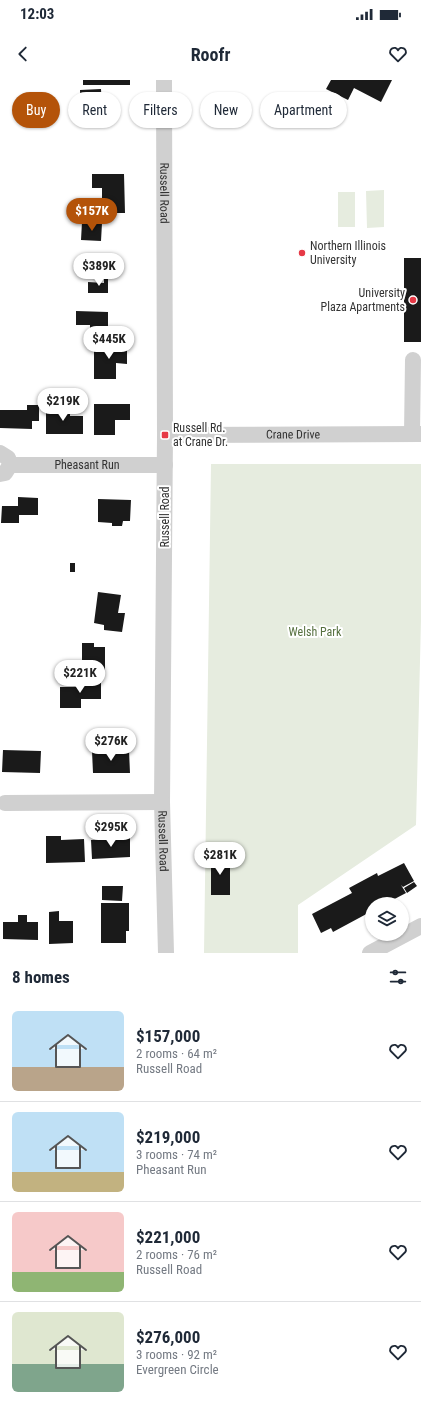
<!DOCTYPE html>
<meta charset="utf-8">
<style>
:root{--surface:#fff;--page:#f2f2f3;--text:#1f2937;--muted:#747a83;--line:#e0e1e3;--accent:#b45309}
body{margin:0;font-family:"Roboto Condensed",sans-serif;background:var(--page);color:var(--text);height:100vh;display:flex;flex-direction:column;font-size:15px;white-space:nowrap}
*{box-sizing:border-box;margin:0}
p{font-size:13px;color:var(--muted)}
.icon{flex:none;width:22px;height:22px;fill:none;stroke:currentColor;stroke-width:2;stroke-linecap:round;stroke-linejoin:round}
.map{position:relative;height:873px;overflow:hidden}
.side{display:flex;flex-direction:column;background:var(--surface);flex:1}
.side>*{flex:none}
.guide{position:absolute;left:12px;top:12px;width:397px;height:36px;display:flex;gap:8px}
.tools{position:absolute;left:365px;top:817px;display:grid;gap:8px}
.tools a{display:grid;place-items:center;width:44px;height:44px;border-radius:50%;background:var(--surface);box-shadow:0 1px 3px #0004;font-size:20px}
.price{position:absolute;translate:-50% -34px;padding:0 9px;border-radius:14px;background:#fff;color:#222;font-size:13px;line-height:26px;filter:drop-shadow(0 1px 2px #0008)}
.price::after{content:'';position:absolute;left:50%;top:24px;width:12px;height:9px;margin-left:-6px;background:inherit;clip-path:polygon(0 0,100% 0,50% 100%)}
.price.current{background:var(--accent);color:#fff}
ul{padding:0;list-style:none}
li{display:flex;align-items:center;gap:12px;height:100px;padding:0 12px}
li+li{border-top:1px solid var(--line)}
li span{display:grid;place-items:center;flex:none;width:112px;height:80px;border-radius:6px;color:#555}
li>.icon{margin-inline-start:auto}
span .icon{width:48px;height:48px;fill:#fffc;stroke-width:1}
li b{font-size:17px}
h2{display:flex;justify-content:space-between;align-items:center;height:48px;padding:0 12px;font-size:17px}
.chip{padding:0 14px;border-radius:18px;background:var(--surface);box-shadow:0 1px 3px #0004;font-size:14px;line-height:36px}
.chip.current{background:var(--accent);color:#fff}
.status{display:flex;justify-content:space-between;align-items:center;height:28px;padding:0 20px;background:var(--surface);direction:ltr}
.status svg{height:11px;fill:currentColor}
header{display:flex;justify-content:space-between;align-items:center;height:52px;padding:0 12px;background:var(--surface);font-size:18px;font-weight:700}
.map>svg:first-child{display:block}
</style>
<div class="status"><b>12:03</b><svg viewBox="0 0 49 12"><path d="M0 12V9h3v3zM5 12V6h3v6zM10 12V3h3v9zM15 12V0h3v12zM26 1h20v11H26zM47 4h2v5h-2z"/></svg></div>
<header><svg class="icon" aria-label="back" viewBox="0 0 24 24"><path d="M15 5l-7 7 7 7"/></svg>Roofr<svg class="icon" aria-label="heart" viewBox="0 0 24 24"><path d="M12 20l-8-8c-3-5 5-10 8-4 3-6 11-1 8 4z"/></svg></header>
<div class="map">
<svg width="421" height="873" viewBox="0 0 421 873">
<rect width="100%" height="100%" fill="#fff"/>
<path fill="#e6ecdf" d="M384 110V147L367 148 366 111Z
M338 112H355V147H338Z
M211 384H421V540L416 745 298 825V873H204Z"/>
<path fill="#1a1a1a" d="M83 0H130V5H83Z
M331 0H392L381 22 354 8 348 20 326 9Z
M101 9 102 27H107V45H81L80 10Z
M92 94H124L125 133H102V108H92Z
M82 142 102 143 101 161 81 160Z
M404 178H421V262H404Z
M104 196H108V213H88V202L104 203Z
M76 231 108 232V255L90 254V245H76Z
M94 265H127V284L116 283V299H94Z
M94 324H130V340H115V355H94Z
M27 325H39V341H32V349L0 348V330H27Z
M46 329H70V336H83V354H46Z
M18 417 38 418V435H19V443H1L2 426H18Z
M98 419 131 420 130 441H123L122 446H112V443L98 442Z
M70 483H75V492H70Z
M98 512 121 515 118 533H125L122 552 104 550V545L94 543Z
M82 563H94V567H105V594L82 595Z
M83 600H101V619H81V628H60V607H83Z
M3 670 41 671 40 693 2 692Z
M129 670 130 693H93L92 671Z
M46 756H61V760L84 759 85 782 46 783Z
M130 758V777L92 779 91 760Z
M211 776H230V815H211Z
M404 783 414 801 403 807 401 805 406 813 385 824H372V831L333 852 331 848 321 853 312 834 352 813 349 808 377 793 378 796Z
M414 802 417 806 407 813 404 808Z
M102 806H123L122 821 102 820Z
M101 823H129V851H126V863H101Z
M59 831V841H73V863L49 864V832Z
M18 835H27V842H38V860L3 859V842H18Z"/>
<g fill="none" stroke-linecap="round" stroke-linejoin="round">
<g stroke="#d0d0d0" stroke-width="16">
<path id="s1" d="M164 0 165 355 162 722 166 873"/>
<path d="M412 354 413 280"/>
<path id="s2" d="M165 355 421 354"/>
<path d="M0 373 8 378 10 385 5 393 0 394"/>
<path id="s3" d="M10 385H165"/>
<path d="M5 723 162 722"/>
<path d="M370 873 421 846"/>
</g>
</g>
<g fill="#e63946" stroke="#fff" stroke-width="1.5">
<circle cx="302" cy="173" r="4"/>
<circle cx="413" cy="220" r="4"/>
<rect x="161" y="351" width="8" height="8" rx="2"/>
</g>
<g text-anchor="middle" stroke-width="4" stroke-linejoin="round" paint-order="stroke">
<g font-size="12" fill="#333" stroke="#fff">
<text dy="4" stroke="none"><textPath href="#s1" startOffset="113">Russell Road</textPath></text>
<text dy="4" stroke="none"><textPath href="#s2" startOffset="128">Crane Drive</textPath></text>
<text dy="4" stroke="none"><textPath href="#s3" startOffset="77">Pheasant Run</textPath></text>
<text transform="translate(165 437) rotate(-90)" y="4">Russell Road</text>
<text dy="4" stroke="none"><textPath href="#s1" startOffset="761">Russell Road</textPath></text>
</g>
<g font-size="12" fill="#333" stroke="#fff" text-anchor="start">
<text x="310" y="170">Northern Illinois<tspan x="310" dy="14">University</tspan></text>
<text x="405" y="217" text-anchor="end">University<tspan x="405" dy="14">Plaza Apartments</tspan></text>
<text x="173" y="352">Russell Rd.<tspan x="173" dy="14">at Crane Dr.</tspan></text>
</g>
<g font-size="12" fill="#56703f" stroke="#fff">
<text x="315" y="556">Welsh Park</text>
</g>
</g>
</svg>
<div class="tools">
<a><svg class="icon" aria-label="layers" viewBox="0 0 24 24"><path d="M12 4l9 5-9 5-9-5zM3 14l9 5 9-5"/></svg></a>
</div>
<b class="price current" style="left:92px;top:152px">$157K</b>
<b class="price" style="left:99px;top:207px">$389K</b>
<b class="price" style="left:109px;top:280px">$445K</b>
<b class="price" style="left:63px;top:342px">$219K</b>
<b class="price" style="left:80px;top:614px">$221K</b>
<b class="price" style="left:111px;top:682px">$276K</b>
<b class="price" style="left:111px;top:768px">$295K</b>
<b class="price" style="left:220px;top:796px">$281K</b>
<div class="guide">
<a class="chip current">Buy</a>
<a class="chip">Rent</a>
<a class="chip">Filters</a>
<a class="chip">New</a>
<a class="chip">Apartment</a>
</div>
</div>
<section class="side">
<h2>8 homes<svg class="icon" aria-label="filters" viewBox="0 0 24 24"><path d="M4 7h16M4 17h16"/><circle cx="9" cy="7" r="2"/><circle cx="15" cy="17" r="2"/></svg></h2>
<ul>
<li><span style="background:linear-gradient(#bfe0f5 70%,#b9a48a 0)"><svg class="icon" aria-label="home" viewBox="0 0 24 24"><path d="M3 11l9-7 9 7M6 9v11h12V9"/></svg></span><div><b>$157,000</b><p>2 rooms · 64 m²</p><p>Russell Road</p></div><svg class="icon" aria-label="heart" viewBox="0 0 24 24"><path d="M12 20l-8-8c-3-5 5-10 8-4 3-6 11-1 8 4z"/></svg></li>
<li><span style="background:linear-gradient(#bfe0f5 75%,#c2b280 0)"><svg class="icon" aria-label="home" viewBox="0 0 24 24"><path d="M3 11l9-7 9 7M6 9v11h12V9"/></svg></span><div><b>$219,000</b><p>3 rooms · 74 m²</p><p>Pheasant Run</p></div><svg class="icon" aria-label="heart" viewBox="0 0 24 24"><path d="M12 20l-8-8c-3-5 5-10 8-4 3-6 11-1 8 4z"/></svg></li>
<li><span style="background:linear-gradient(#f6c9c9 75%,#8fb573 0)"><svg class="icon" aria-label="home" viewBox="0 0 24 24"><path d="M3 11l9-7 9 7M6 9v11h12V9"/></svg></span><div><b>$221,000</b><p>2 rooms · 76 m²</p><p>Russell Road</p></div><svg class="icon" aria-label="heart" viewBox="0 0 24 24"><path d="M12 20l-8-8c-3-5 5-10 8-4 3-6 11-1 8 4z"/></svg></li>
<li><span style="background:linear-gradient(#dfe7d0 65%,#7fa58c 0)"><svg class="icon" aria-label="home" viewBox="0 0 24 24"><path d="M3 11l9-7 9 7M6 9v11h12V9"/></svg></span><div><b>$276,000</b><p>3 rooms · 92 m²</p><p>Evergreen Circle</p></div><svg class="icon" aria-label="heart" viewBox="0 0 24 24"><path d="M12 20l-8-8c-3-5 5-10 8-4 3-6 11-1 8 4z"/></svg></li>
</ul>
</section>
